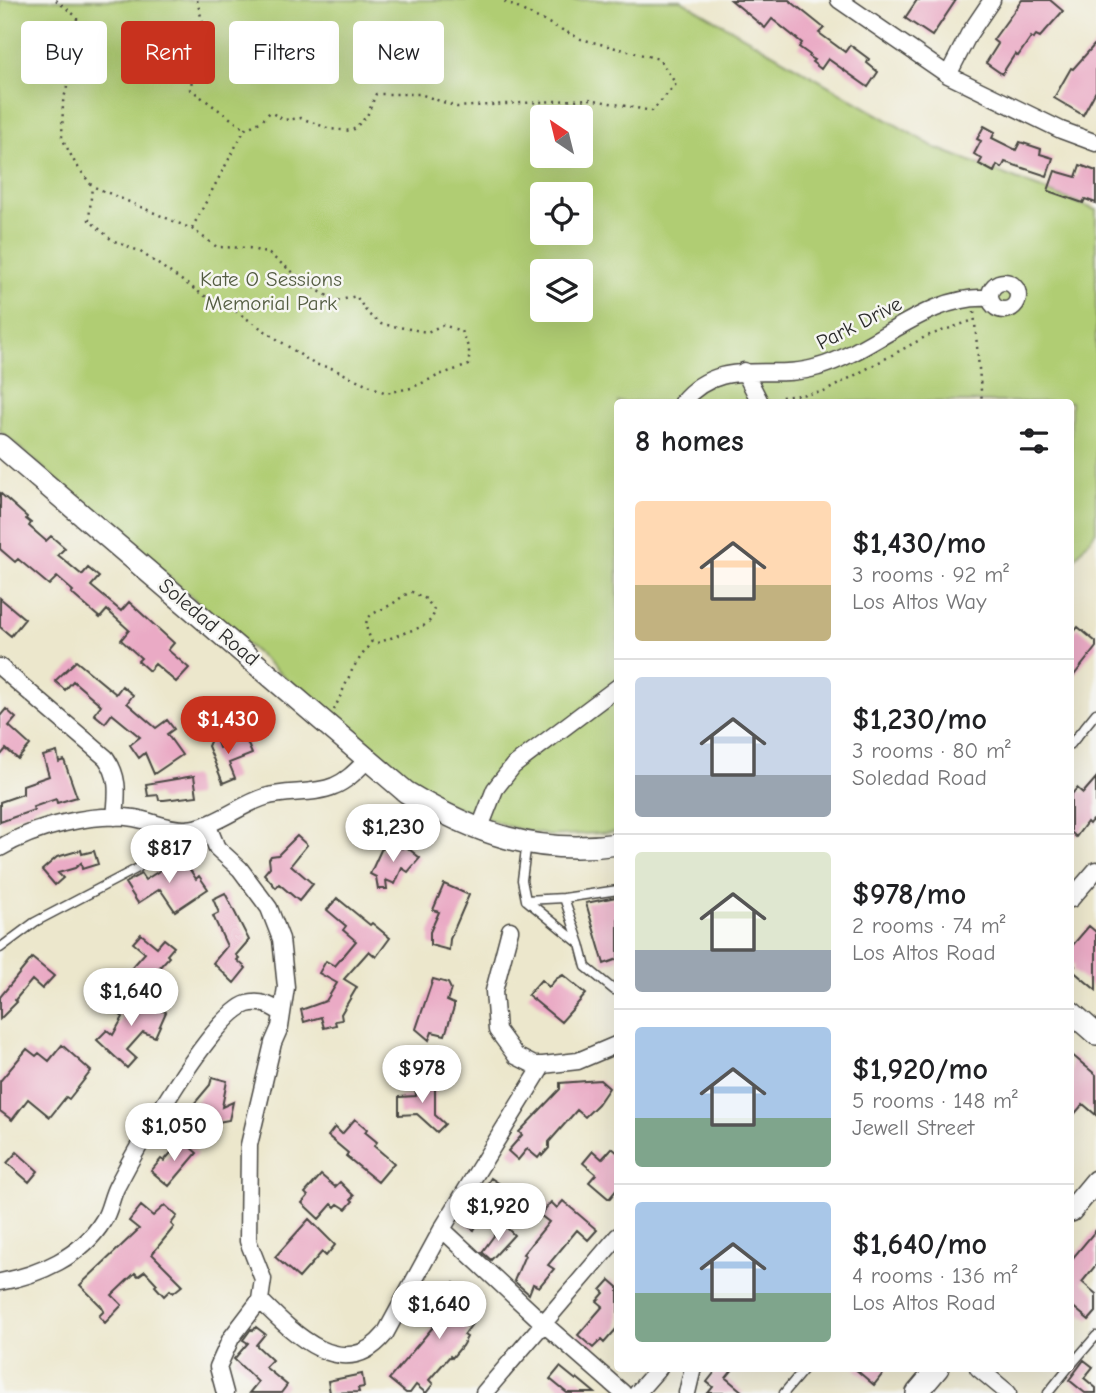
<!DOCTYPE html>
<meta charset="utf-8">
<style>
:root{--surface:#fff;--page:#f2f2f2;--text:#202124;--muted:#757577;--line:#e0e0e0;--accent:#c8321e}
body{margin:0;font-family:"Comic Neue",sans-serif;background:var(--page);color:var(--text);height:100vh;display:flex;flex-direction:column;font-size:26px;white-space:nowrap}
*{box-sizing:border-box;margin:0}
p{font-size:23px;color:var(--muted)}
.icon{flex:none;width:38px;height:38px;fill:none;stroke:currentColor;stroke-width:2;stroke-linecap:round;stroke-linejoin:round}
.map{position:relative;flex:1;overflow:hidden}
.side{position:absolute;left:614px;top:399px;width:460px;height:973px;display:flex;flex-direction:column;background:var(--surface);border-radius:7px;box-shadow:0 7px 28px #0002}
.side>*{flex:none}
.guide{position:absolute;left:21px;top:21px;width:488px;height:63px;display:flex;gap:14px}
.needle{width:46px;rotate:325deg}
.fabs{position:absolute;left:530px;top:105px;display:grid;gap:14px}
.fabs a{display:grid;place-items:center;width:63px;height:63px;border-radius:7px;background:var(--surface);box-shadow:0 7px 28px #0002;font-size:35px}
.price{position:absolute;translate:-50% -60px;padding:0 16px;border-radius:24px;background:#fff;color:#222;font-size:23px;line-height:46px;filter:drop-shadow(0 2px 4px #0008)}
.price::after{content:'';position:absolute;left:50%;top:42px;width:21px;height:16px;margin-left:-10px;background:inherit;clip-path:polygon(0 0,100% 0,50% 100%)}
.price.on{background:var(--accent);color:#fff}
ul{padding:0;list-style:none}
li{display:flex;align-items:center;gap:21px;height:175px;padding:0 21px}
li+li{border-top:2px solid var(--line)}
li span{display:grid;place-items:center;flex:none;width:196px;height:140px;border-radius:7px;color:#555}
li>.icon{margin-inline-start:auto}
span .icon{width:84px;height:84px;fill:#fffc;stroke-width:1}
li b{font-size:30px}
h2{display:flex;justify-content:space-between;align-items:center;height:84px;padding:0 21px;font-size:30px}
.tag{padding:0 24px;border-radius:7px;background:var(--surface);box-shadow:0 7px 28px #0002;font-size:24px;line-height:63px}
.tag.on{background:var(--accent);color:#fff}
.map>svg:first-child{display:block}
</style>
<div class="map">
<svg width="1096" height="1393" viewBox="0 0 1096 1393">
<rect width="100%" height="100%" fill="#f6f6f2"/>
<filter id="ink" filterUnits="userSpaceOnUse"><feTurbulence type="fractalNoise" baseFrequency=".0143" numOctaves="2"/><feDisplacementMap in="SourceGraphic" scale="14" xChannelSelector="R" yChannelSelector="G"/><feConvolveMatrix kernelMatrix="1 2 1 2 8 2 1 2 1" color-interpolation-filters="sRGB"/></filter>
<filter id="wash" filterUnits="userSpaceOnUse"><feTurbulence type="fractalNoise" baseFrequency=".00686" numOctaves="4" result="noise"/><feDisplacementMap in="SourceGraphic" scale="28" xChannelSelector="R" yChannelSelector="G"/><feGaussianBlur stdDeviation="1.57" result="paint"/><feColorMatrix in="noise" values="0 0 0 0 0 0 0 0 0 0 0 0 0 0 0 0 0 1.4 0 .05"/><feComposite in="paint" operator="in"/></filter>
<g filter="url(#wash)">
<rect width="100%" height="100%" fill="#ece7cc"/>
<path fill="#b0cd73" stroke="#6e7c4f" stroke-width="2" fill-rule="evenodd" d="M0 0H681L936 148 1096 210V531L1071 563V402H618V832L550 836 510 827 449 804 379 759 0 431ZM542 117H581V156H542ZM542 194H581V233H542ZM542 271H581V310H542Z"/>
<g id="blocks">
<path fill="#eaaac5" d="M731 0H789L824 28 819 33 845 52 850 45 869 59 867 63 878 72 868 87 828 59 821 69 812 62 814 60 809 57 810 55 799 47 802 43 772 19 765 28Z
M917 0H956L932 36 905 18Z
M1022 0H1050L1063 11 1040 37 1036 35 1033 39 1031 37 1018 56 1015 54 1002 74 986 63 998 44 993 40Z
M1096 43V91L1083 115 1054 98 1071 68 1073 69Z
M984 126 995 132 992 138 1016 150 1020 142 1041 149 1040 154 1053 158 1047 176 1005 162 1002 168 997 165 994 172 979 164 982 159 974 154 981 141 977 139Z
M1080 165 1096 171V203L1085 199 1083 203 1048 191 1055 171 1076 177Z
M0 493 27 517 26 519 31 523 29 526 46 541 51 536 65 548 58 555 82 575 88 568 99 577 91 586 121 611 129 602 174 643 168 650 189 668 176 682 155 664 149 671 138 661 141 658 121 640 129 630 107 610 100 618 71 593 73 591 57 577 49 585 18 559 15 562 0 549Z
M0 598 25 619 11 636 0 627Z
M1078 627 1096 642V647L1071 679V636Z
M76 661 116 694 122 686 133 695 127 703 156 728 167 720 174 729 167 734 182 755 154 774 145 753 139 758 130 745 140 737 112 714 105 723 94 714 101 705 73 681 65 690 55 681Z
M6 709 16 718 9 726 30 745 18 759 6 749 0 756V716Z
M214 733 219 748 245 737 252 754 229 763 235 778 223 783 208 746Z
M57 752 59 762 64 760 77 797 57 803 56 799 33 807 34 810 0 822V802L23 794V785L49 776 43 756Z
M194 776 197 796 164 800H159L158 795 148 796 146 784Z
M1096 778V824L1092 820 1089 824 1087 822 1076 837 1071 832V795L1077 788 1083 793Z
M297 836 307 845 291 865 313 884 299 901 279 884 276 888 264 874 270 867 269 859 271 856 278 855Z
M396 839 402 848 404 845 420 858 408 872 402 868 395 884 386 880 387 889H378L376 877 370 874 381 850Z
M81 850 82 854 94 851 98 864 82 869 81 863 75 868 58 873 63 878 55 885 42 870 57 857Z
M183 859 196 879 199 876 208 889 175 911 160 889 138 903 125 883 141 874 145 880 167 866 168 868 173 866Z
M444 884 469 895 450 939 449 950 430 945V932L439 912 433 910Z
M225 893 249 940 236 955 239 958 237 960 246 968 234 983 213 963 227 946 213 916 219 913 213 899Z
M616 897 618 903V959L604 964 586 903Z
M337 898 370 925 372 923 390 938 376 957 369 951 344 979 357 987 341 1014 342 1020 335 1021 336 1025 324 1028 321 1017 304 1022 301 1010 326 1001 337 983 319 973 326 961 335 966 356 941 343 930 346 926 327 910Z
M1089 926 1096 932V990L1072 970 1075 966 1071 962V947Z
M141 934 157 947 164 939 174 947 167 955 169 957 144 984 129 971 145 953 133 943Z
M32 958 54 976 42 989 32 980 15 1000 17 1002 0 1019V997Z
M563 975 586 994 561 1022 528 995 541 980 549 987 556 979Z
M433 979 448 983 451 989 447 1001 454 1004V1007L445 1035 432 1032 429 1040 416 1029Z
M118 995 166 1012 155 1037 143 1032 127 1050 136 1058 127 1068 97 1040 107 1030 113 1035 123 1017 113 1010Z
M62 1045 91 1071 69 1099 66 1097 50 1117 28 1099 12 1120 0 1111V1081L27 1049 36 1056 39 1053 49 1061Z
M1071 1054 1096 1075V1115L1083 1104 1071 1118Z
M212 1077 227 1081 222 1107 233 1102 229 1120 218 1122 199 1131 183 1117 210 1085Z
M600 1080 609 1088 598 1104 585 1117 577 1110 549 1142V1148L542 1156 541 1154 538 1158 527 1149 518 1160 508 1151 522 1135 519 1132 560 1089V1083Z
M435 1083V1115L445 1124 437 1132 417 1114 399 1115V1097L416 1096 415 1085Z
M355 1119 367 1129 365 1132 377 1142 374 1146 394 1163 378 1182 346 1156 348 1153 328 1136 335 1127 342 1134Z
M182 1140 197 1153 169 1186 151 1171 161 1159 164 1161Z
M612 1148 618 1153V1188L609 1199 589 1182 596 1174 583 1163 593 1151 602 1159Z
M17 1152 38 1171 29 1182 7 1163Z
M321 1175 335 1187 340 1182 354 1196 351 1199 353 1201 346 1209 338 1204 335 1207 332 1204 319 1219 302 1203 308 1196 305 1193Z
M491 1178 509 1190 503 1199 494 1193 474 1230 463 1223Z
M563 1201 597 1230 588 1240 577 1230 548 1265 554 1269 539 1287 533 1284 529 1294 514 1281 525 1255 523 1254 549 1222 540 1215 551 1202 557 1208Z
M165 1205 177 1216 171 1224 174 1227 152 1254 183 1285 173 1293 170 1290 164 1296 155 1286 157 1284 145 1271 138 1276 135 1273 112 1295 122 1305 105 1323 99 1316 104 1311 101 1306 80 1285 139 1229 129 1221 141 1206 153 1216Z
M309 1219 335 1245 326 1256 322 1252 299 1278 275 1257Z
M505 1226 514 1235 491 1260 482 1252 496 1233 498 1235Z
M1096 1230V1265L1082 1282 1096 1294V1312L1089 1320 1071 1305V1260Z
M610 1280 618 1287V1327L604 1343 601 1340 593 1348 578 1335 603 1306 597 1301 604 1293 601 1290Z
M454 1283 464 1292 467 1289 477 1298 475 1301 482 1310 464 1335 467 1337 462 1346 452 1358 450 1356 429 1380 433 1384 426 1393 416 1385 410 1393H406L389 1379 444 1314 436 1307Z
M256 1327 265 1334 256 1345 272 1360 265 1367 287 1385 281 1393H249L258 1382 234 1359 248 1343 243 1340 251 1329 253 1331Z
M1084 1360 1093 1367 1084 1378 1096 1388V1393H1085L1069 1380Z
M560 1367 576 1380 577 1378 595 1393H567L550 1379Z
M718 1368H734L726 1378 744 1393H708L713 1387 707 1382Z
M854 1368H887L874 1385Z
M362 1374 364 1387 358 1388 359 1392 330 1393 328 1381Z"/>
</g>
</g>
<g filter="url(#ink)">
<use href="#blocks" fill-opacity="0" stroke="#484743" stroke-width="2"/>
<g fill="none" stroke-linecap="round" stroke-linejoin="round">
<defs>
<path id="lane" d="M1071 744 1096 713
M527 842 522 880 526 900 580 944 586 967 614 990
M564 898 618 890
M526 900 564 898 580 944
M0 948 35 922 138 868 150 854 157 826
M1071 1365 1096 1336
M784 1393 805 1368
M1048 1393 1068 1368"/>
<path id="street" d="M839 0 948 75 1061 130 1096 143
M948 75 969 34 992 0
M990 296a14 14 0 1 1 28 0a14 14 0 1 1-28 0Z
M744 371 760 402
M682 402C721 355 770 382 818 367 877 350 926 294 990 298
M0 667 106 758C120 778 117 794 115 817
M207 824 217 848 240 869 269 908 281 939 286 987 280 1027 273 1043 249 1145 248 1241 263 1279 260 1300 231 1338 218 1367 225 1393
M479 830 495 789 513 766 618 687
M0 848C34 827 94 812 134 818 152 821 167 830 186 829 214 828 239 805 265 797 287 790 313 795 334 786 347 781 357 770 367 760
M1071 899 1096 870
M510 930 494 991 497 1030 516 1056 534 1065H543L578 1061 618 1044
M442 1229 543 1323 623 1393
M0 1282C39 1275 82 1256 103 1221 110 1211 111 1197 117 1186 135 1151 213 1014 247 1004 261 1000 271 1006 282 1013
M260 1300C292 1332 343 1385 385 1334L442 1229 543 1065
M978 1368 1008 1393
M484 1393 618 1236
M637 1393 659 1368
M687 1393 693 1368"/>
<path id="secondary" d="M0 445 406 792C474 833 537 856 618 844
M1071 1012 1096 1034
M1071 1211 1096 1181
M917 1393 938 1368"/>
</defs>
<use href="#lane" stroke="#484743" stroke-width="11"/>
<use href="#street" stroke="#484743" stroke-width="19"/>
<use href="#secondary" stroke="#484743" stroke-width="24"/>
<path stroke="#484743" stroke-width="2.5" stroke-dasharray="2 5" stroke-linecap="butt" d="M56 0 77 17 76 53 63 102 62 138 75 163 92 186 192 229 217 247 249 248 269 254 315 289 337 301 356 296 368 314 381 324 427 332 443 325 461 331 469 349V365L442 374 411 388 386 393 331 368 314 364 234 310 203 295 139 251 112 240 89 220 92 186
M197 0 204 29 190 89 245 129
M192 228 245 129 262 121 270 112 284 120 301 118 330 129 352 131 367 116 376 94H420L457 107 589 99 652 111 676 84 659 59 581 39 501 0
M974 312 982 402
M779 402V398L782 397 824 392 927 336 974 320
M334 710 353 668 372 641C357 614 374 615 392 604 399 600 404 594 412 592L426 599 435 611C429 628 419 627 404 633 395 636 387 640 377 643L372 641"/>
<use href="#lane" stroke="#fff" stroke-width="8"/>
<use href="#street" stroke="#fff" stroke-width="16"/>
<use href="#secondary" stroke="#fff" stroke-width="21"/>
</g>
</g>
<g text-anchor="middle" stroke-width="5" stroke-linejoin="round" paint-order="stroke">
<g font-size="21" fill="#535c41" stroke="#f6f6f2">
<text x="271" y="286">Kate O Sessions<tspan x="271" dy="24">Memorial Park</tspan></text>
</g>
<g font-size="21" fill="#2b2b2b" stroke="#f6f6f2">
<text transform="translate(859 323) rotate(-27)" y="7">Park Drive</text>
<text transform="translate(209 622) rotate(40)" y="7">Soledad Road</text>
</g>
</g>
</svg>
<div class="fabs">
<a><svg class="needle" viewBox="-14 -14 28 28"><path d="M0-13l5 13h-10z" fill="#e53935"/><path d="M0 13l5-13h-10z" fill="#757577"/></svg></a>
<a><svg class="icon" aria-label="locate" viewBox="0 0 24 24"><circle cx="12" cy="12" r="6"/><path d="M12 2v4M12 18v4M2 12h4M18 12h4"/></svg></a>
<a><svg class="icon" aria-label="layers" viewBox="0 0 24 24"><path d="M12 4l9 5-9 5-9-5zM3 14l9 5 9-5"/></svg></a>
</div>
<b class="price on" style="left:228px;top:756px">$1,430</b>
<b class="price" style="left:393px;top:864px">$1,230</b>
<b class="price" style="left:169px;top:885px">$817</b>
<b class="price" style="left:131px;top:1028px">$1,640</b>
<b class="price" style="left:422px;top:1105px">$978</b>
<b class="price" style="left:174px;top:1163px">$1,050</b>
<b class="price" style="left:498px;top:1243px">$1,920</b>
<b class="price" style="left:439px;top:1341px">$1,640</b>
<div class="guide">
<a class="tag">Buy</a>
<a class="tag on">Rent</a>
<a class="tag">Filters</a>
<a class="tag">New</a>
</div>
<section class="side">
<h2>8 homes<svg class="icon" aria-label="filters" viewBox="0 0 24 24"><path d="M4 7h16M4 17h16"/><circle cx="9" cy="7" r="2"/><circle cx="15" cy="17" r="2"/></svg></h2>
<ul>
<li><span style="background:linear-gradient(#ffd9b3 60%,#c2b280 0)"><svg class="icon" aria-label="home" viewBox="0 0 24 24"><path d="M3 11l9-7 9 7M6 9v11h12V9"/></svg></span><div><b>$1,430/mo</b><p>3 rooms · 92 m²</p><p>Los Altos Way</p></div></li>
<li><span style="background:linear-gradient(#c9d6e8 70%,#9aa5b1 0)"><svg class="icon" aria-label="home" viewBox="0 0 24 24"><path d="M3 11l9-7 9 7M6 9v11h12V9"/></svg></span><div><b>$1,230/mo</b><p>3 rooms · 80 m²</p><p>Soledad Road</p></div></li>
<li><span style="background:linear-gradient(#dfe7d0 70%,#9aa5b1 0)"><svg class="icon" aria-label="home" viewBox="0 0 24 24"><path d="M3 11l9-7 9 7M6 9v11h12V9"/></svg></span><div><b>$978/mo</b><p>2 rooms · 74 m²</p><p>Los Altos Road</p></div></li>
<li><span style="background:linear-gradient(#a9c7e8 65%,#7fa58c 0)"><svg class="icon" aria-label="home" viewBox="0 0 24 24"><path d="M3 11l9-7 9 7M6 9v11h12V9"/></svg></span><div><b>$1,920/mo</b><p>5 rooms · 148 m²</p><p>Jewell Street</p></div></li>
<li><span style="background:linear-gradient(#a9c7e8 65%,#7fa58c 0)"><svg class="icon" aria-label="home" viewBox="0 0 24 24"><path d="M3 11l9-7 9 7M6 9v11h12V9"/></svg></span><div><b>$1,640/mo</b><p>4 rooms · 136 m²</p><p>Los Altos Road</p></div></li>
</ul>
</section>
</div>
